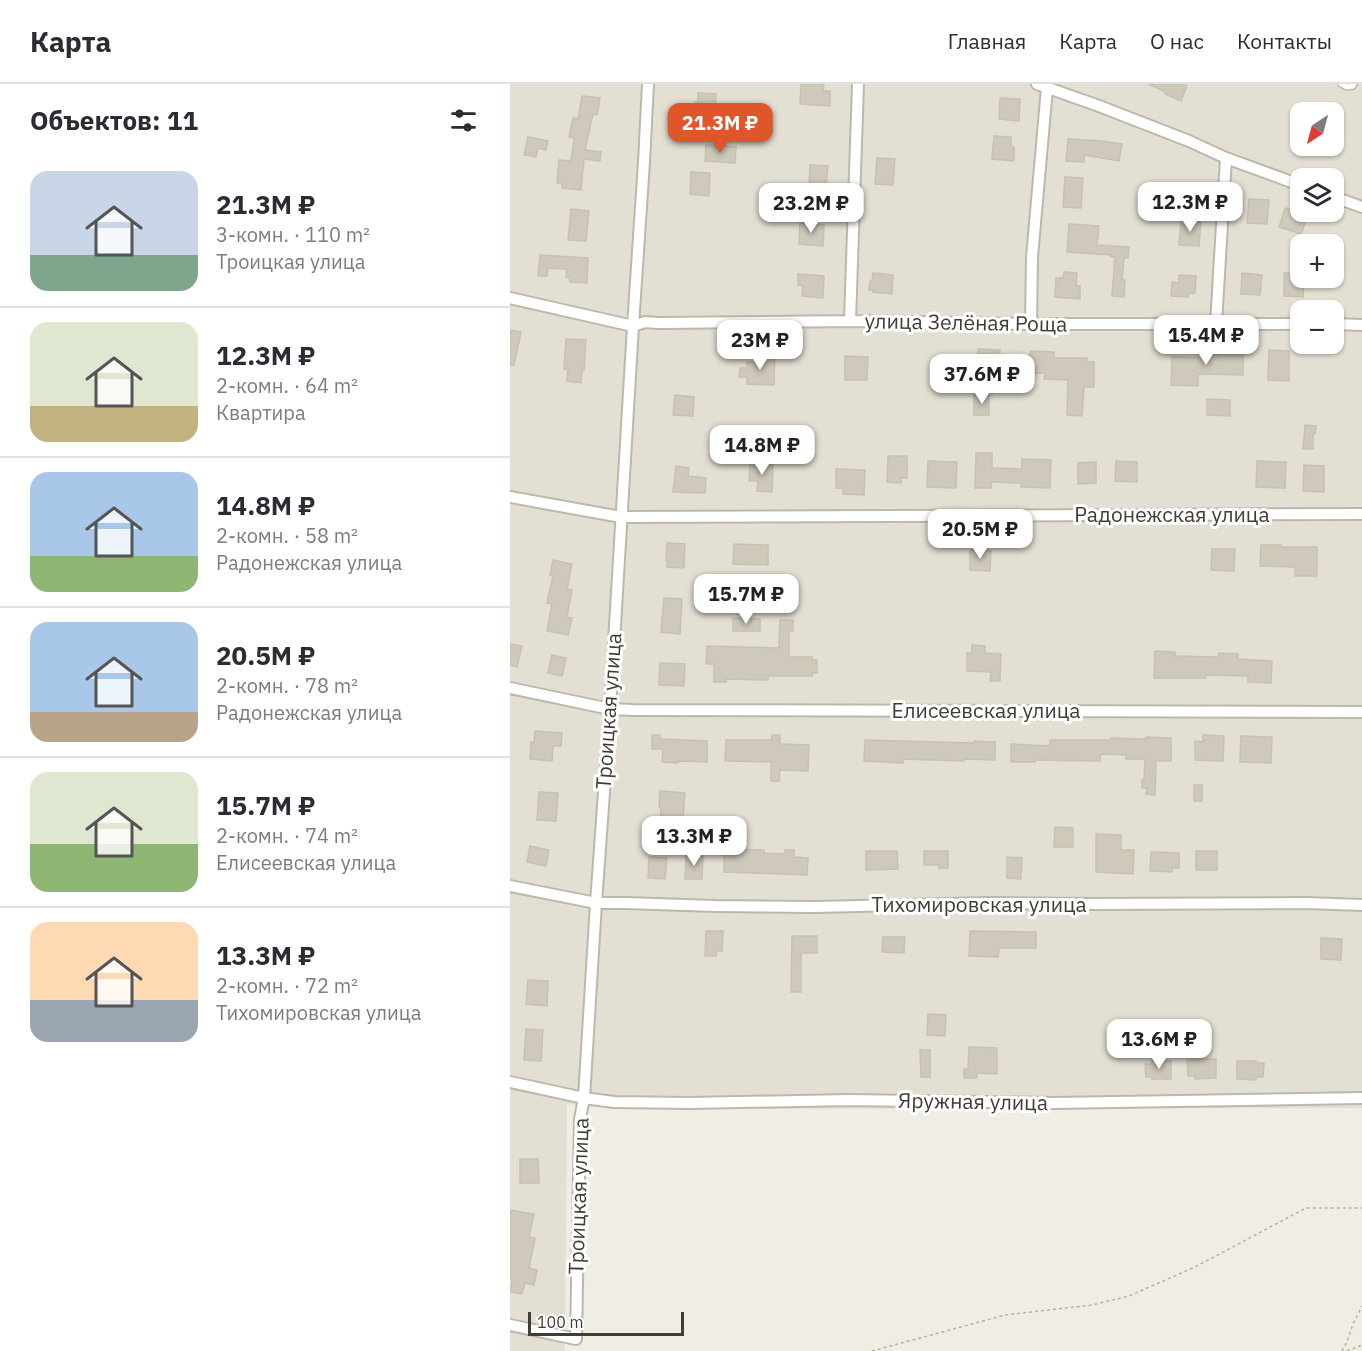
<!DOCTYPE html>
<html lang="ru">
<meta charset="utf-8">
<style>
:root{--surface:#fff;--page:#f7f7f7;--text:#2b2b33;--muted:#7c7c81;--line:#e1e1e2;--accent:#df562b}
body{margin:0;font-family:"IBM Plex Sans",sans-serif;background:var(--page);color:var(--text);height:100vh;display:flex;flex-direction:column;font-size:22px;white-space:nowrap}
*{box-sizing:border-box;margin:0}
p{font-size:20px;color:var(--muted)}
.icon{flex:none;width:33px;height:33px;fill:none;stroke:currentColor;stroke-width:2;stroke-linecap:round;stroke-linejoin:round}
.map{position:relative;flex:1;overflow:hidden}
.drawer{display:flex;flex-direction:column;background:var(--surface);width:510px}
.drawer>*{flex:none}
.needle{width:39px;rotate:216deg}
.buttons{position:absolute;left:780px;top:18px;display:grid;gap:12px}
.buttons a{display:grid;place-items:center;width:54px;height:54px;border-radius:12px;background:var(--surface);box-shadow:0 2px 4px #0004;font-size:30px}
.scale{position:absolute;left:18px;bottom:15px;width:156px;box-sizing:border-box;padding-left:6px;border:3px solid #413d34;border-top:0;font-size:16px;line-height:21px;white-space:nowrap;color:#413d34;-webkit-text-stroke:4px #fff;paint-order:stroke}
.price{position:absolute;translate:-50% -51px;padding:0 14px;border-radius:12px;background:#fff;color:#222;font-size:20px;line-height:39px;filter:drop-shadow(0 2px 3px #0008)}
.price::after{content:'';position:absolute;left:50%;top:36px;width:18px;height:14px;margin-left:-9px;background:inherit;clip-path:polygon(0 0,100% 0,50% 100%)}
.price.selected{background:var(--accent);color:#fff}
ul{padding:0;list-style:none}
li{display:flex;align-items:center;gap:18px;height:150px;padding:0 30px}
li+li{border-top:2px solid var(--line)}
li span{display:grid;place-items:center;flex:none;width:168px;height:120px;border-radius:18px;color:#555}
li>.icon{margin-inline-start:auto}
span .icon{width:72px;height:72px;fill:#fffc;stroke-width:1}
li b{font-size:26px}
h2{display:flex;justify-content:space-between;align-items:center;height:72px;padding:0 30px;font-size:26px}
header{display:flex;align-items:center;gap:36px;box-sizing:border-box;height:84px;padding:0 30px;background:var(--surface);border-bottom:2px solid var(--line)}
header strong{font-size:28px}
nav{display:flex;gap:33px;margin-inline-start:auto;font-size:21px}
main{display:flex;flex:1;min-height:0}
.map>svg:first-child{display:block}
</style>
<header>
<strong>Карта</strong>
<nav><a>Главная</a><a>Карта</a><a>О нас</a><a>Контакты</a></nav>
</header>
<main>
<section class="drawer">
<h2>Объектов: 11<svg class="icon" aria-label="filters" viewBox="0 0 24 24"><path d="M4 7h16M4 17h16"/><circle cx="9" cy="7" r="2"/><circle cx="15" cy="17" r="2"/></svg></h2>
<ul>
<li><span style="background:linear-gradient(#c9d6e8 70%,#7fa58c 0)"><svg class="icon" aria-label="home" viewBox="0 0 24 24"><path d="M3 11l9-7 9 7M6 9v11h12V9"/></svg></span><div><b>21.3M ₽</b><p>3-комн. · 110 m²</p><p>Троицкая улица</p></div></li>
<li><span style="background:linear-gradient(#dfe7d0 70%,#c2b280 0)"><svg class="icon" aria-label="home" viewBox="0 0 24 24"><path d="M3 11l9-7 9 7M6 9v11h12V9"/></svg></span><div><b>12.3M ₽</b><p>2-комн. · 64 m²</p><p>Квартира</p></div></li>
<li><span style="background:linear-gradient(#a9c7e8 70%,#8fb573 0)"><svg class="icon" aria-label="home" viewBox="0 0 24 24"><path d="M3 11l9-7 9 7M6 9v11h12V9"/></svg></span><div><b>14.8M ₽</b><p>2-комн. · 58 m²</p><p>Радонежская улица</p></div></li>
<li><span style="background:linear-gradient(#a9c7e8 75%,#b9a48a 0)"><svg class="icon" aria-label="home" viewBox="0 0 24 24"><path d="M3 11l9-7 9 7M6 9v11h12V9"/></svg></span><div><b>20.5M ₽</b><p>2-комн. · 78 m²</p><p>Радонежская улица</p></div></li>
<li><span style="background:linear-gradient(#dfe7d0 60%,#8fb573 0)"><svg class="icon" aria-label="home" viewBox="0 0 24 24"><path d="M3 11l9-7 9 7M6 9v11h12V9"/></svg></span><div><b>15.7M ₽</b><p>2-комн. · 74 m²</p><p>Елисеевская улица</p></div></li>
<li><span style="background:linear-gradient(#ffd9b3 65%,#9aa5b1 0)"><svg class="icon" aria-label="home" viewBox="0 0 24 24"><path d="M3 11l9-7 9 7M6 9v11h12V9"/></svg></span><div><b>13.3M ₽</b><p>2-комн. · 72 m²</p><p>Тихомировская улица</p></div></li>
</ul>
</section>
<div class="map">
<svg width="852" height="1267" viewBox="0 0 852 1267">
<rect width="100%" height="100%" fill="#efede4"/>
<path fill="#e3dfd2" fill-rule="evenodd" d="M0 0H852V1024L110 1025 57 1020 55 1267H0ZM790 28H824V62H790ZM790 94H824V128H790ZM790 160H824V194H790ZM790 226H824V260H790Z"/>
<path fill="#cfc9bb" stroke="#c9c1af" stroke-width="1.5" d="M291 0H314L313 7H320V22L290 20Z
M638 0H673L677 2 671 17 655 10 656 8Z
M188 9 206 10 205 33 184 32 185 18H188Z
M72 12 90 14 87 31 83 30 75 66 91 68 90 77 74 75 71 106 52 104V99H47L49 76 61 77 64 54 59 53 63 34 68 35Z
M490 14 510 15 509 37 489 35Z
M484 52 501 53V62L504 63V77L482 75Z
M18 53 38 57 36 66 28 64 26 73 14 71Z
M558 55 591 57 612 60 609 77 574 71V78L556 77Z
M196 61 226 63 225 79 195 77Z
M367 74 385 75 383 101 365 100Z
M300 81 318 82 316 102 299 101Z
M181 88 200 89 199 112 180 110Z
M555 93 573 94 571 124 553 123Z
M739 115 759 116 757 140 737 139Z
M775 124 798 131 791 150 769 143Z
M61 125 79 127 76 157 58 156Z
M671 137 691 138 689 162 669 161Z
M290 139 314 141 313 162 289 160Z
M559 140 589 142 587 161 619 163 618 174H614L612 196H615L614 213 602 212 605 173H601V171L557 168Z
M30 171 78 174 77 199 60 198V194L56 193 57 185 38 184 37 192H28Z
M554 188 567 189 566 202H570V215L545 213 546 194H553Z
M363 189 383 191 382 210 363 208V206H359L360 197H362Z
M732 189 752 191 750 211 731 210Z
M774 189H790V194H794L793 213 774 212Z
M288 190 314 192 313 214 292 212 293 202 288 201Z
M669 191 686 192 685 209H679L678 213 661 212 662 198 669 199Z
M0 246 11 248 4 281H0Z
M56 255 76 256 74 286H72L71 299 57 297 58 285H54Z
M468 265 490 266 489 270 503 272H520V267L544 268V274H577V278H584V303H574L572 332 557 331 558 296 534 295 535 289H511L512 283H489V288L453 287V295H425V272L468 273Z
M698 265 733 266V291L688 290V302L661 301 662 273 698 274Z
M759 266 779 267V297L758 296Z
M252 269H265L264 301 237 300V293H229L230 284H237V278H252Z
M335 272 358 273 357 296H335Z
M165 311 184 313 183 332 163 331Z
M464 311H479V331H464Z
M697 315 720 316V332L697 331Z
M795 341 806 342 805 350H803V365H793Z
M466 369H482V384L512 385V375L541 376 540 404 511 403V399L481 398V404H465Z
M378 372H397V394H391V399L377 398Z
M418 377 447 378 446 404 417 403Z
M606 377 627 378V398L605 397Z
M747 377 776 378 775 404 746 403Z
M240 378 263 379 262 408 247 407 248 397H239Z
M586 378V399L568 400V379Z
M794 381 814 382V408L793 407Z
M166 382 179 384 178 392 196 394 195 409 163 408Z
M326 385 355 386 354 411 333 410V404H326Z
M157 459 175 460 174 484 157 483V476H156Z
M224 460 258 461V481L223 480Z
M751 461H771V463H807V492H785V483L750 482Z
M702 465H725L724 487 701 486Z
M460 466 481 467 480 487 460 486Z
M43 476 62 480 57 505 62 506 57 533 62 534 58 551 37 547 42 520 37 519 43 492 40 491Z
M154 514 172 515 170 550 151 548Z
M223 534 250 535V547H223Z
M270 536H283V547H279V573H302V576H307V589H302V592H258V596L216 595V598H204V580H196L197 562 269 564Z
M0 560 12 562 7 583 0 581Z
M462 561 475 562V569L491 570 490 597H480L481 588 457 587V569H462Z
M645 567 665 568V572L708 573 709 569 728 570V575L762 577 761 599 738 598V592L696 591V594H644Z
M42 571 56 574 52 592 38 589Z
M150 579 175 580 174 602 149 601Z
M25 647 52 649 51 662H43L42 677 20 675 21 658H24Z
M142 651H150V655L197 657V678L169 677 168 679 152 678 153 665H142Z
M262 651H270V660L299 661 298 687 270 686 269 697H261V678L215 677 216 656H262Z
M693 651 714 652 713 677 685 676V657L693 658Z
M731 652 762 653 761 679 730 678Z
M636 653 661 654V677H646L645 711 636 710 637 704H632V696H634L635 675H616V671L591 670 590 677 525 676V678H501V660L540 662V656H601V654L635 655Z
M355 656 464 659V657L485 658V676L454 675V677L393 675V679L354 677Z
M684 701H692V717H684Z
M150 707 175 709 173 734H176L174 750 150 748 151 724 149 723Z
M29 708 48 709 46 737 27 736Z
M545 743 563 744V763H544Z
M586 750 611 751V766H624L623 790 586 788Z
M20 762 39 766 36 782 17 778Z
M214 765 254 766V769L275 770V766H284V773L298 774 297 791 214 788Z
M356 767H387L388 785 356 786Z
M414 767H438V784H429V781H414Z
M686 767H707V786H686Z
M641 768 669 769V784H662V788L640 787Z
M176 771 193 772 192 795H175Z
M139 773 157 774 155 795 138 794Z
M497 773 512 774 511 795 497 794Z
M196 847H213L212 867H207L206 872H195Z
M460 847 526 848V864H489L488 873 459 872Z
M282 852H307V869H291V908H281Z
M373 853H395L394 869 372 868Z
M811 854 832 855 831 876 811 875Z
M18 896 38 897 37 922 16 920Z
M418 930 436 931 435 952 417 951Z
M16 945 33 946 31 977 14 976Z
M459 963 487 964V990L467 989V994H454V985H458Z
M410 966H420V993H411Z
M677 975H706V994L685 995V992H678Z
M642 977H661V995H642V993H636L635 980H642Z
M727 977H746V979H754L753 993H746V996L727 995Z
M10 1075H28L29 1099H10Z
M0 1126 24 1130 19 1153 25 1154 19 1184 27 1186 24 1201 15 1199 12 1210 0 1208 2 1196 0 1195Z"/>
<g fill="none" stroke-linecap="round" stroke-linejoin="round">
<defs>
<path id="service" d="M831 0 837 3 843 2 844 0"/>
<path id="minor" d="M527 0 589 22 679 57 716 74 790 101
M824 113 852 123
M0 214 123 242 135 238 148 239 340 237 521 240H790
M340 237 348 0
M521 240 522 173 537 4
M706 240 716 74
M824 240 852 241
M0 413 111 433 852 430
M0 604 100 625 123 626 852 628
M0 802 86 819H115L205 822 305 823 480 819 581 820 795 819 852 821
M0 998 74 1014 104 1018 179 1019 339 1016 543 1019 852 1014
M0 1241 66 1255 70 1035 74 1014 86 819 100 625 123 242 134 78 138 0"/>
</defs>
<use href="#service" stroke="#bcb8ab" stroke-width="8"/>
<use href="#minor" stroke="#bcb8ab" stroke-width="14"/>
<path stroke="#b9b19b" stroke-width="1.5" stroke-dasharray="3 3" stroke-linecap="butt" d="M362 1267 495 1231 582 1221 619 1212 685 1183 796 1124H852
M832 1267 837 1258 843 1240 852 1222
M837 1267 852 1261"/>
<use href="#service" stroke="#fff" stroke-width="5"/>
<use href="#minor" stroke="#fff" stroke-width="10"/>
</g>
<g text-anchor="middle" stroke-width="6" stroke-linejoin="round" paint-order="stroke">
<g font-size="21" fill="#413d34" stroke="#fff">
<text transform="translate(456 239) rotate(1)" y="7">улица Зелёная Роща</text>
<text x="662" y="438">Радонежская улица</text>
<text transform="translate(99 627) rotate(-86)" y="7">Троицкая улица</text>
<text x="476" y="634">Елисеевская улица</text>
<text x="469" y="828">Тихомировская улица</text>
<text transform="translate(463 1018) rotate(1)" y="7">Яружная улица</text>
<text transform="translate(69 1112) rotate(-88)" y="7">Троицкая улица</text>
</g>
</g>
</svg>
<div class="buttons">
<a><svg class="needle" viewBox="-14 -14 28 28"><path d="M0-13l5 13h-10z" fill="#e53935"/><path d="M0 13l5-13h-10z" fill="#7c7c81"/></svg></a>
<a><svg class="icon" aria-label="layers" viewBox="0 0 24 24"><path d="M12 4l9 5-9 5-9-5zM3 14l9 5 9-5"/></svg></a>
<a>+</a>
<a>−</a>
</div>
<div class="scale">100 m</div>
<b class="price selected" style="left:210px;top:70px">21.3M ₽</b>
<b class="price" style="left:680px;top:149px">12.3M ₽</b>
<b class="price" style="left:301px;top:150px">23.2M ₽</b>
<b class="price" style="left:696px;top:282px">15.4M ₽</b>
<b class="price" style="left:250px;top:287px">23M ₽</b>
<b class="price" style="left:472px;top:321px">37.6M ₽</b>
<b class="price" style="left:252px;top:392px">14.8M ₽</b>
<b class="price" style="left:470px;top:476px">20.5M ₽</b>
<b class="price" style="left:236px;top:541px">15.7M ₽</b>
<b class="price" style="left:184px;top:783px">13.3M ₽</b>
<b class="price" style="left:649px;top:986px">13.6M ₽</b>
</div>
</main>
